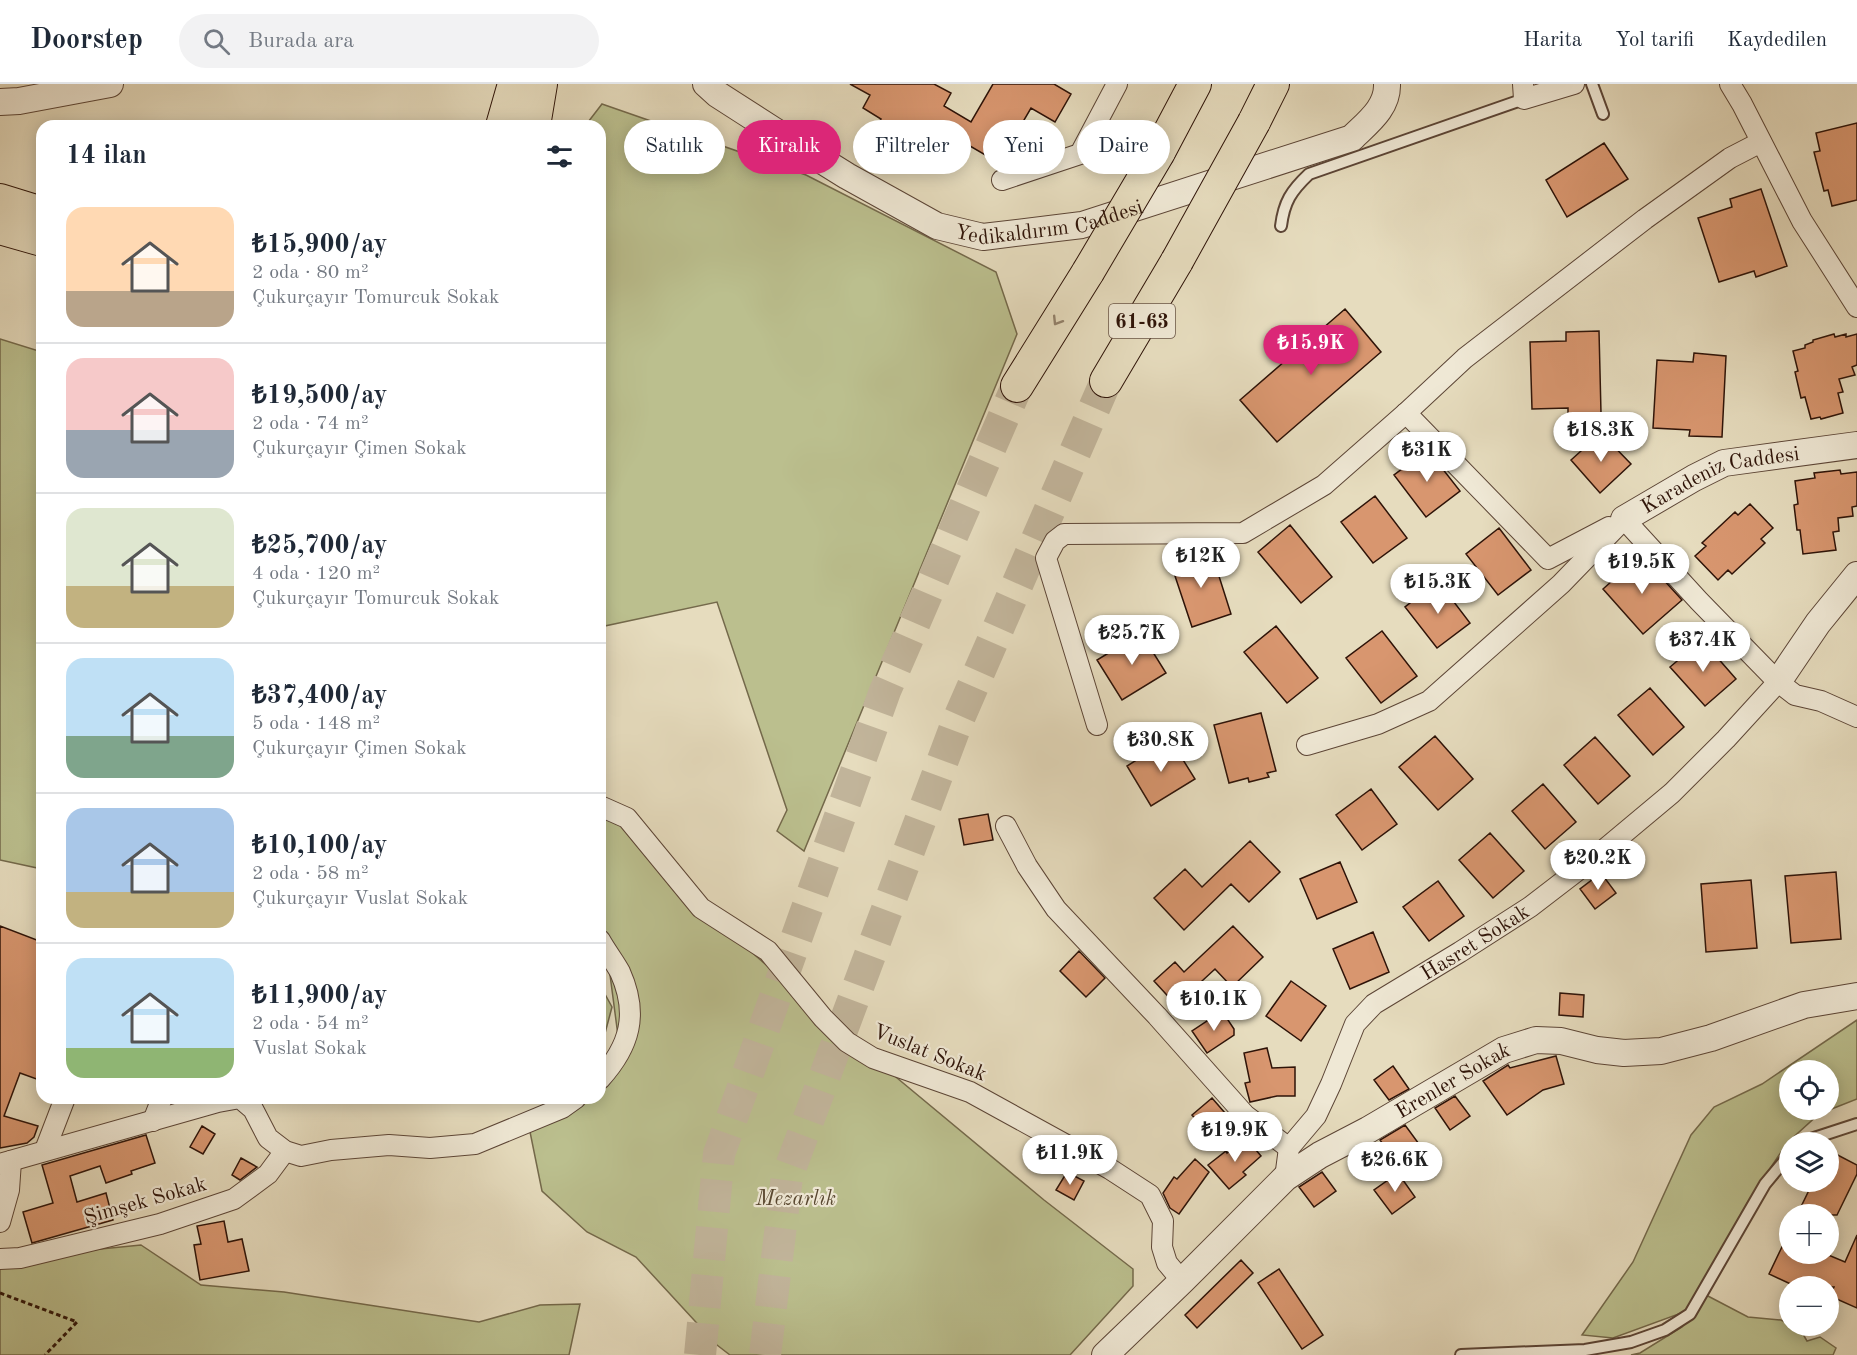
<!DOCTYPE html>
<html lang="tr">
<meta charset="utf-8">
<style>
:root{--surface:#fff;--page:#f2f2f3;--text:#1f2937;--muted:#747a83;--line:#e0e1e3;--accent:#db2777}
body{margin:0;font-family:"Old Standard TT",serif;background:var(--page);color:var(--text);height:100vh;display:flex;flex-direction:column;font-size:22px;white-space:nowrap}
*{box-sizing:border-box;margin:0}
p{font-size:20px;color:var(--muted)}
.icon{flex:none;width:33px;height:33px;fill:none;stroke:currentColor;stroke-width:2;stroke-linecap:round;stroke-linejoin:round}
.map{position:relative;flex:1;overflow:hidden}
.panel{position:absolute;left:36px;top:36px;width:570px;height:984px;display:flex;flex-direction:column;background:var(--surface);border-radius:18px;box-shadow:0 3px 15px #0003}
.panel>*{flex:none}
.guide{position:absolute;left:624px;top:36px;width:570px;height:54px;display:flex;gap:12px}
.buttons{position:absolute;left:1779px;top:976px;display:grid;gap:12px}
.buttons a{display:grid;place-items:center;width:60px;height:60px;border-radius:50%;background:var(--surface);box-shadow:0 3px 15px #0003;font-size:30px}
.price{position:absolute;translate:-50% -51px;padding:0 14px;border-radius:21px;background:#fff;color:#222;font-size:20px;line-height:39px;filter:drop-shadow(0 2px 3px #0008)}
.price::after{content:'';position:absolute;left:50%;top:36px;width:18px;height:14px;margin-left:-9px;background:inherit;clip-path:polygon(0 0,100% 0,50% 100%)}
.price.selected{background:var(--accent);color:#fff}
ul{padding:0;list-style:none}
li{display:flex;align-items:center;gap:18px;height:150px;padding:0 30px}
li+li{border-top:2px solid var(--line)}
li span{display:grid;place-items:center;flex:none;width:168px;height:120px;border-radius:18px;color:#555}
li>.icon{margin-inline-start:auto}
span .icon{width:72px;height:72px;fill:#fffc;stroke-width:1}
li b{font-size:26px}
h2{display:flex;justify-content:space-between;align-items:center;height:72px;padding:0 30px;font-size:26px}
.tag{padding:0 21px;border-radius:27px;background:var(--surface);box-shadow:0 3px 15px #0003;font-size:21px;line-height:54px}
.tag.selected{background:var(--accent);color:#fff}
header{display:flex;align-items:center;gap:36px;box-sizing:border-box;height:84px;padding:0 30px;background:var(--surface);border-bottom:2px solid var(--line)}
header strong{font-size:28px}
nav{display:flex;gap:33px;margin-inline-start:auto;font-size:21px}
.search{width:420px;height:54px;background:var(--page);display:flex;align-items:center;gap:15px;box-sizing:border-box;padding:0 21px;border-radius:33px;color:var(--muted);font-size:22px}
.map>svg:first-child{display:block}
</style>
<header>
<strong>Doorstep</strong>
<div class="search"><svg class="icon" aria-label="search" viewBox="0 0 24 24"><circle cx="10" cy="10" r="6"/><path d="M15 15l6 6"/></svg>Burada ara</div>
<nav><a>Harita</a><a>Yol tarifi</a><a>Kaydedilen</a></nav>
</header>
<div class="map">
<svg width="1857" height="1271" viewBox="0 0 1857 1271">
<rect width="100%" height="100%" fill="#e6dcbe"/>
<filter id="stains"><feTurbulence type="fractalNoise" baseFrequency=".00333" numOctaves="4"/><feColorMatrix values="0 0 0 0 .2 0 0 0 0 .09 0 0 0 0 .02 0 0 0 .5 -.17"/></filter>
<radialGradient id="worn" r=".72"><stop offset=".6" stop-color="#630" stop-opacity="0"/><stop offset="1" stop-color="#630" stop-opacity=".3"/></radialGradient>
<path fill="#bbbf8e" stroke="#74694b" stroke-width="1.5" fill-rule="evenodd" d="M602 20 806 91 996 188 1017 250 804 767 777 747 787 726 717 518 600 543V42H585Z
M0 255 42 268V785L0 776Z
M602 722 701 824 873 974 1044 1116 1133 1185V1202L1070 1271H730L717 1261 636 1173 587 1148 542 1107 528 1038 559 1014H600V983L620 967 607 868 600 855V725Z
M600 901 612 923 600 968Z
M1857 936V1015L1819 1030 1787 1059 1749 1116 1687 1227 1613 1254 1582 1251 1633 1178 1691 1051 1714 1023 1762 1000ZM1790 987H1828V1026H1790Z
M141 1161 201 1201 284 1208 479 1238 540 1221 580 1220 569 1271H0V1175Z
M1706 1211 1748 1233 1781 1236 1789 1240 1790 1242 1800 1245 1807 1257 1820 1253 1836 1264 1833 1271H1631L1640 1269 1682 1243Z"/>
<path fill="#d8966f" stroke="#2e1308" stroke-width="1.5" d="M850 0H934L951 9 944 22 971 38 993 0H1054L1071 10 1055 38 1031 24 999 79 941 45 939 48 932 45 924 59 903 47 901 50 879 38 881 35 863 24 870 11Z
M1857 39V116L1832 122 1828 106 1824 107 1814 68 1820 67 1816 49Z
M1604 59 1628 95 1567 133 1546 96Z
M1761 105 1787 182 1756 193 1754 187 1719 198 1698 134 1732 123 1730 115Z
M1345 225 1381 268 1277 358 1240 316Z
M1599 247 1601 329 1568 330V324L1532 325 1530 258 1566 257V248Z
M1834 250 1835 253 1846 250V253L1857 250V281L1852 283 1855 291 1839 295 1843 308 1838 309 1843 329 1821 335 1820 333 1811 335 1805 313 1801 314 1795 288 1798 287 1793 267 1805 264V261L1813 258V256Z
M1694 269 1726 272 1722 353 1689 352 1690 346 1653 344 1657 276 1693 278Z
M1601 349 1631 380 1600 409 1571 376Z
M1426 367 1438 379 1460 407 1426 433 1394 391Z
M1840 386 1841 390 1857 388V422L1852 423 1853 432 1838 434 1839 447 1833 448 1836 466 1803 470 1800 446H1797L1794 421 1798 420 1795 397 1815 394 1814 389Z
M1375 412 1407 454 1373 479 1341 438Z
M1750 420 1773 444 1761 455 1765 459 1732 490 1728 486 1718 496 1695 472 1706 462 1702 459 1735 428 1738 431Z
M1290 441 1332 493 1301 519 1258 468Z
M1499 444 1531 486 1498 511 1466 470Z
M1211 467 1231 530 1192 543 1171 480Z
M1641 471 1682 516 1643 550 1603 505Z
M1438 497 1470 539 1437 564 1405 523Z
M1276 542 1318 594 1287 619 1244 568Z
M1382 547 1417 592 1381 619 1346 574Z
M1141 549 1166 589 1122 616 1097 576Z
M1702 556 1736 595 1705 622 1670 583Z
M1650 604 1684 643 1653 671 1618 631Z
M1261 629 1276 687 1267 689 1269 693 1249 698 1248 694 1229 699 1214 641Z
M1435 652 1473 695 1438 726 1399 683Z
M1595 653 1630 692 1598 720 1564 681Z
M1170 655 1195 695 1151 722 1127 682Z
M1543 700 1576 738 1545 765 1512 727Z
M1371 705 1397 740 1362 766 1336 731Z
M988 730 993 756 964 761 959 735Z
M1490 749 1524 787 1493 814 1459 776Z
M1250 757 1280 788 1249 818 1231 800 1184 846 1154 814 1185 785 1202 803Z
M1340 778 1357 818 1317 835 1300 795Z
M1836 788 1841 855 1791 859 1785 792Z
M1601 789 1616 809 1595 825 1580 805Z
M1751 796 1757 864 1706 868 1701 800Z
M1438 797 1464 832 1429 857 1403 823Z
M0 842 42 858V997L20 989 4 1032 38 1042 34 1053 27 1059 0 1064Z
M1233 842 1263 873 1232 903 1215 885 1176 921 1154 897 1175 878 1184 888Z
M1373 848 1389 888 1350 905 1333 865Z
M1079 867 1105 894 1086 913 1060 887Z
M1291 897 1326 922 1301 957 1266 932Z
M1560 909 1584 911 1583 933 1559 931Z
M1222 927 1234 945V951L1207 969 1192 947Z
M1267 964 1272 984 1295 983V1012H1277L1250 1018 1245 999 1250 998 1244 969Z
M1556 972 1564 1000 1543 1006 1507 1031 1483 997 1508 981 1510 984Z
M1393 982 1409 1005 1389 1016 1374 996Z
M1455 1012 1470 1032 1450 1046 1435 1024Z
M1212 1014 1225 1029 1205 1046 1192 1031Z
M1405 1041 1419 1060 1395 1077 1380 1056Z
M202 1042 215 1050 203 1070 190 1063Z
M146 1051 155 1079 131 1087 132 1090 106 1099 100 1082 70 1092 77 1118 106 1109 113 1136 32 1159 23 1128 53 1119 42 1081Z
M1245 1053 1261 1072 1243 1088 1246 1091 1229 1105 1208 1081 1226 1067 1227 1069Z
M1828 1066 1857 1081V1090L1837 1131H1797L1813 1098H1828Z
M241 1074 257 1083 240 1096 232 1091Z
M1195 1075 1209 1088 1179 1130 1170 1124 1163 1109 1174 1093 1177 1095Z
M1067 1088 1084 1097 1074 1116 1056 1106Z
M1322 1088 1336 1107 1314 1123 1299 1103Z
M1398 1089 1415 1113 1392 1130 1374 1106Z
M224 1137 228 1158 242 1155 249 1187 200 1196 194 1161 201 1160 197 1142Z
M1790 1146V1170H1826L1845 1178 1857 1151V1224L1830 1212 1834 1203H1797L1769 1190Z
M1241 1176 1253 1189 1197 1244 1185 1231Z
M1279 1185 1323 1251 1302 1265 1258 1199Z"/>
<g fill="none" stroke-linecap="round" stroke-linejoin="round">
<path stroke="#c1b49a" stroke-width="32" stroke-dasharray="32 16" stroke-linecap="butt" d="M700 1271 719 1070 885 607 1017 302
M765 1271 787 1093 956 641 1106 297"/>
<defs>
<path id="service" d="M1592 0 1603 30
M1281 142C1284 118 1291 107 1309 90L1524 15
M1805 1059 1811 1055 1857 1040
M1461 1271 1585 1266 1631 1258 1665 1246 1690 1230 1765 1100 1790 1070"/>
<g id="minor">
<path d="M1523 0 1524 15 1574 0"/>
<path d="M1730 0 1742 20 1802 137 1857 223"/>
<path d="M1002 96 1080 70 1117 0"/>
<path d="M1406 329 1548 475 1609 443"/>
<path d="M1624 435 1699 517 1778 598 1795 611 1821 617 1857 633"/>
<path d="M1097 641 1046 474 1055 457 1064 450 1243 449 1324 401 1406 329 1465 274 1645 135 1730 74 1761 58"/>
<path d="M1307 661 1378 640 1429 617 1561 500 1624 435"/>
<path d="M600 722 627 734 701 824 768 867 823 934 847 958 873 974 970 1008 1110 1085 1150 1111 1163 1137 1162 1163 1167 1179 1182 1197"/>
<path d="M1006 742 1027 782 1056 825 1157 932 1245 1031 1289 1064"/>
<path d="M600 856C606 867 614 877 620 888 639 930 630 962 600 995"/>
<path d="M153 1037 162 1014"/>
<path d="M45 1066 65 1014"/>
<path d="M0 1080 218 1018 240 1014 253 1025 268 1054 285 1067 301 1072 331 1066 389 1061 430 1064 475 1060 562 1024 576 1014"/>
<path id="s1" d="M1285 1094 1289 1064 1316 1032 1331 1000 1355 940 1374 920 1460 868 1530 823 1599 770 1672 709 1726 655 1778 598"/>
<path d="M0 1138 9 1106 11 1077"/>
<path d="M0 1175 20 1174 160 1140 234 1115 268 1090 285 1067"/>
</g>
<g id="tertiary">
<path id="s2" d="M706 0 717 10 773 46 847 92 937 142 983 153 1082 141 1352 54C1367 39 1388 24 1387 0"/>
<path d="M0 18 19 17 110 0"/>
<path id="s3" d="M1624 435 1694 394 1724 379 1857 361"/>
<path d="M1778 598 1818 539 1857 491"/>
<path id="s4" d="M1105 1271 1182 1197 1285 1094 1320 1071 1368 1046 1504 966 1536 956 1561 957 1597 966 1624 969 1661 967 1711 954 1804 921 1857 912"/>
</g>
<path id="primary" d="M1254 38 1273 0
M502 42 514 0
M534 42 541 0
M1159 68 1195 0
M0 116 42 129
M0 144 42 156
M1106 297 1177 177
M1017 302 1088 188"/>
</defs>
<use href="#service" stroke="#5c4536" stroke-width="14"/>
<use href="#minor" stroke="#5c4536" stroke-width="22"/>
<use href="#tertiary" stroke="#5c4536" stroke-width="28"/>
<use href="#primary" stroke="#2e1308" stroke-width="34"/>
<path stroke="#2e1308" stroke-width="3" stroke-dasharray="4.5 3" stroke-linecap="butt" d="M0 1209 77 1238 45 1271"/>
<use href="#service" stroke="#efe8d5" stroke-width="10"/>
<use href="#minor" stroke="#efe8d5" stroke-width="20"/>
<use href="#tertiary" stroke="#efe8d5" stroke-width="26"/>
<use href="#primary" stroke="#e6dcbe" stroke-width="32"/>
<defs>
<path id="primary-bridge" d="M1177 177 1254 38
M1088 188 1159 68"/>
</defs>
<use href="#primary-bridge" stroke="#2e1308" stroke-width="34" stroke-linecap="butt"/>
<use href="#primary-bridge" stroke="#e6dcbe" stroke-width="32"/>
</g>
<defs><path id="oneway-chevron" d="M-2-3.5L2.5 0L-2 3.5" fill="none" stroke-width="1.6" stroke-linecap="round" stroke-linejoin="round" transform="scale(1.5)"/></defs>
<use stroke="#93826c" href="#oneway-chevron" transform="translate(1057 237) rotate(122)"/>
<g text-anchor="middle" stroke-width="4.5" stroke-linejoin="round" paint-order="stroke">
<rect fill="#efe8d5" stroke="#685346" stroke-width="1.5" x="1109" y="220" width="66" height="34" rx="4.5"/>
<g font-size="20" font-weight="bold" fill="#2e1308">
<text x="1142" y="244">61-63</text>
</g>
<g font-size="21" fill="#2e1308" stroke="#efe8d5">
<text dy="7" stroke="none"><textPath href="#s2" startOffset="386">Yedikaldırım Caddesi</textPath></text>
<text dy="7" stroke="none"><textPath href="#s3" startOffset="106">Karadeniz Caddesi</textPath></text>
<text dy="7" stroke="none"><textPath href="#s1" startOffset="318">Hasret Sokak</textPath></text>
<text transform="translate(930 968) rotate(22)" y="7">Vuslat Sokak</text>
<text dy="7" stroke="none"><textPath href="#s4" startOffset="447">Erenler Sokak</textPath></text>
<text transform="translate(145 1116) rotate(-16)" y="7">Şimşek Sokak</text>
</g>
<g font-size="21" font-style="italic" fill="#584730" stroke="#efe8d5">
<text x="796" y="1121">Mezarlık</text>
</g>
</g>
<rect width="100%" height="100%" filter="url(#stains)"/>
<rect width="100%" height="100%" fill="url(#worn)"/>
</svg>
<div class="buttons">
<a><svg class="icon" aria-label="locate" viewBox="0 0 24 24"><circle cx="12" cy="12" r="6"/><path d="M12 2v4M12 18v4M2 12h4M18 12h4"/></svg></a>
<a><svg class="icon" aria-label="layers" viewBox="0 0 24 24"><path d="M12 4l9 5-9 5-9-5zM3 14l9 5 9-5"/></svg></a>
<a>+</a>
<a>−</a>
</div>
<b class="price selected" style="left:1311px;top:292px">₺15.9K</b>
<b class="price" style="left:1601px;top:379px">₺18.3K</b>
<b class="price" style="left:1427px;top:399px">₺31K</b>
<b class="price" style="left:1201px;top:505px">₺12K</b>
<b class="price" style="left:1642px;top:511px">₺19.5K</b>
<b class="price" style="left:1438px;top:531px">₺15.3K</b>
<b class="price" style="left:1132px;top:582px">₺25.7K</b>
<b class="price" style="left:1703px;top:589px">₺37.4K</b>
<b class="price" style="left:1161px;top:689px">₺30.8K</b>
<b class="price" style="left:1598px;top:807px">₺20.2K</b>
<b class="price" style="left:1214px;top:948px">₺10.1K</b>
<b class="price" style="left:1235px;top:1079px">₺19.9K</b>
<b class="price" style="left:1070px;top:1102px">₺11.9K</b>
<b class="price" style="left:1395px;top:1109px">₺26.6K</b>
<div class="guide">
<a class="tag">Satılık</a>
<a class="tag selected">Kiralık</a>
<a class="tag">Filtreler</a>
<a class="tag">Yeni</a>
<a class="tag">Daire</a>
</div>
<section class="panel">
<h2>14 ilan<svg class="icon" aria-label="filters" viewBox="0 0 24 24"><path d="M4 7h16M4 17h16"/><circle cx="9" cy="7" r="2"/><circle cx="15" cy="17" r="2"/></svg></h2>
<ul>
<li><span style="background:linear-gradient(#ffd9b3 70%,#b9a48a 0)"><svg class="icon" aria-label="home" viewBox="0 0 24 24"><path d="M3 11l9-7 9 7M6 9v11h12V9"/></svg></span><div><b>₺15,900/ay</b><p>2 oda · 80 m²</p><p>Çukurçayır Tomurcuk Sokak</p></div></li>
<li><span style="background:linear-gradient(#f6c9c9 60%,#9aa5b1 0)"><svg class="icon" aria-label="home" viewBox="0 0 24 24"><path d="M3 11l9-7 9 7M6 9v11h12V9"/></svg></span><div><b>₺19,500/ay</b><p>2 oda · 74 m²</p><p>Çukurçayır Çimen Sokak</p></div></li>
<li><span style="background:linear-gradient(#dfe7d0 65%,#c2b280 0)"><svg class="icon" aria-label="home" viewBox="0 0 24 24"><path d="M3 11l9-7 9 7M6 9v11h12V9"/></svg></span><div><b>₺25,700/ay</b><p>4 oda · 120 m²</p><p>Çukurçayır Tomurcuk Sokak</p></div></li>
<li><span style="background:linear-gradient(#bfe0f5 65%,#7fa58c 0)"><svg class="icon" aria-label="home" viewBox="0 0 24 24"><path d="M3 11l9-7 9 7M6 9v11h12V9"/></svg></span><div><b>₺37,400/ay</b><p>5 oda · 148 m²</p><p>Çukurçayır Çimen Sokak</p></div></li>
<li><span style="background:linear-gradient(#a9c7e8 70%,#c2b280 0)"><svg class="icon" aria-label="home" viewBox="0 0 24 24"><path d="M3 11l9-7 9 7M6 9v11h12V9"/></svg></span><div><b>₺10,100/ay</b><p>2 oda · 58 m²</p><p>Çukurçayır Vuslat Sokak</p></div></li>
<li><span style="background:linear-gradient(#bfe0f5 75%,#8fb573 0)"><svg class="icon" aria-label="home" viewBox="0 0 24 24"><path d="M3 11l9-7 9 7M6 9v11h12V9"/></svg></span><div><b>₺11,900/ay</b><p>2 oda · 54 m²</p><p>Vuslat Sokak</p></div></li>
</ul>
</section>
</div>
